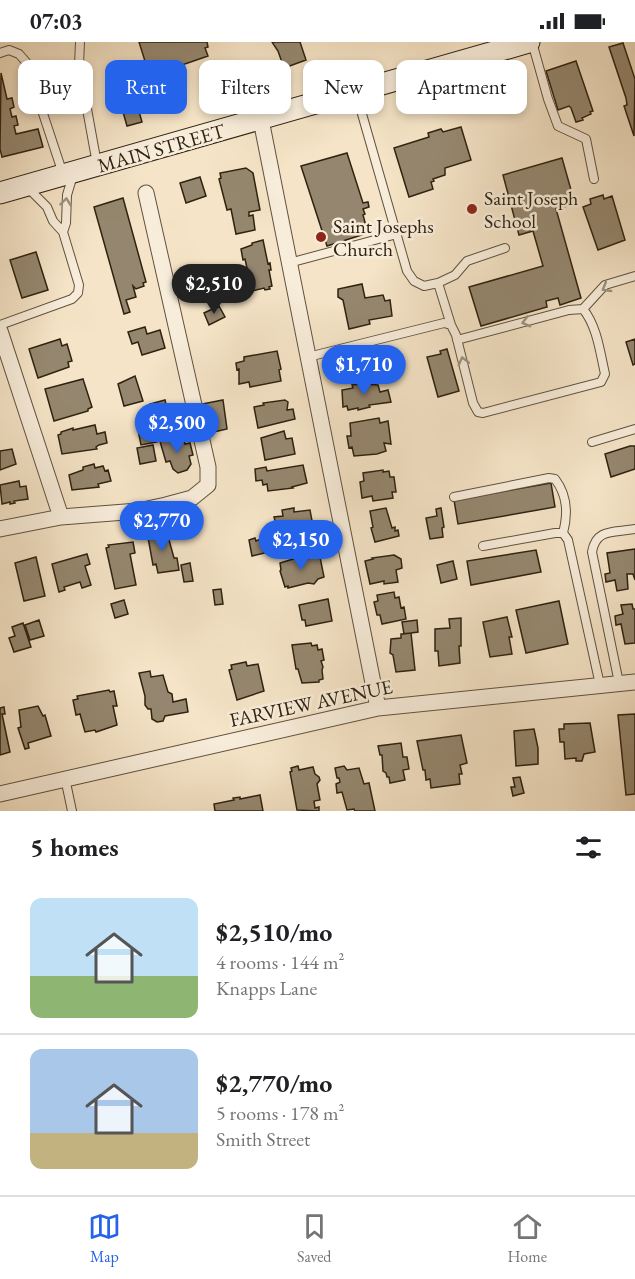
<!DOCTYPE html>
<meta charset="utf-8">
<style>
:root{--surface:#fff;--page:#f2f2f2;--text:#202124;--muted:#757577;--line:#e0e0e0;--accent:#2563eb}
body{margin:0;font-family:"EB Garamond",serif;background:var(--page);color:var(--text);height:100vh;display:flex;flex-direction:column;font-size:22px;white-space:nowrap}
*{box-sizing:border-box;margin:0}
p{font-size:20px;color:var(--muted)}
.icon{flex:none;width:33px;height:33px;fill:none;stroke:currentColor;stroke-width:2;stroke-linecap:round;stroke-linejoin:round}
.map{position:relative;height:769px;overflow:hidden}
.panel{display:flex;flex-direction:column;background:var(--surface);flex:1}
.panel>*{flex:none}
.guide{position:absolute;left:18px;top:18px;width:600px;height:54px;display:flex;gap:12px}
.price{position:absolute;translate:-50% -51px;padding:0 14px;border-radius:21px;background:var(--accent);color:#fff;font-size:20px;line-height:39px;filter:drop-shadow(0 2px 3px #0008)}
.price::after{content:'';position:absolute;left:50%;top:36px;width:18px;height:14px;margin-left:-9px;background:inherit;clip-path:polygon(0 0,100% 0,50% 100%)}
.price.current{background:#222;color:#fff}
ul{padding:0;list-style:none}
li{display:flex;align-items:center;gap:18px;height:150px;padding:0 30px}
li+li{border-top:2px solid var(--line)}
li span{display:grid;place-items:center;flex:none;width:168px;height:120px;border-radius:12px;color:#555}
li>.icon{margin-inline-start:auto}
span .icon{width:72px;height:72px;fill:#fffc;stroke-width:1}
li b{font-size:26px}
h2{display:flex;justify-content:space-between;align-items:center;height:72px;padding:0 30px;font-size:26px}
.tag{padding:0 21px;border-radius:12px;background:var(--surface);box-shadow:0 3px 9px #0003;font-size:21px;line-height:54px}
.tag.current{background:var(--accent);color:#fff}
.status{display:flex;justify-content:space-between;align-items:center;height:42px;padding:0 30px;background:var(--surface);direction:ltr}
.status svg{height:16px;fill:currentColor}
.menu{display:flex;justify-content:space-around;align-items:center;height:84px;border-top:2px solid var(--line);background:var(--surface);font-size:16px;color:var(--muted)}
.menu a{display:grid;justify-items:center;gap:3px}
.menu .current{color:var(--accent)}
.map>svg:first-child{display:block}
</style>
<div class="status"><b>07:03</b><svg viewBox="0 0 49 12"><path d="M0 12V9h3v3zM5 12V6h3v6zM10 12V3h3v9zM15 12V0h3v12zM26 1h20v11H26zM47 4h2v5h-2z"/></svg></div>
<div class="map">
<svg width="635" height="769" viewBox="0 0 635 769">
<rect width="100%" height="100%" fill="#f5e4c7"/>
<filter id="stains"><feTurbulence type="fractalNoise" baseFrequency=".00333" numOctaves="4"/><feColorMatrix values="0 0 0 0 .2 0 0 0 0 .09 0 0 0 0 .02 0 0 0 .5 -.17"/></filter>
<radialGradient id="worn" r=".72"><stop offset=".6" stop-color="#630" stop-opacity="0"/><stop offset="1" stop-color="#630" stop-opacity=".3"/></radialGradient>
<path fill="#95876f" stroke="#2e2210" stroke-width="1.5" d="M139 0H207L208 5 205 6 208 14 179 24 180 26 177 32H175L183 51 180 52 183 59 160 67Z
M272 0H300L306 18 284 26 278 9Z
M623 1 635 37 634 94 624 64 627 63 626 56 609 5Z
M576 19 593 69 590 70 591 72 582 76 583 78 576 80 571 66 569 64 558 68 546 29Z
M1 31 7 57 12 56 14 65 10 67 12 75 16 74 18 83 14 84 16 92 38 87 43 105 2 115 0 107Z
M128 31 142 80 127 84 113 35Z
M461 85 471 118 445 126V133L433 137 434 139 431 140 433 147 409 155 394 106 429 95 428 91 441 87 443 90Z
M347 111 363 161 368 160 369 165 363 167 365 172 363 173 368 191 327 204 301 124Z
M562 116 575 162 556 167 581 256 560 263 558 256 546 259 547 265 481 284 469 245 543 224 533 189 519 193 503 133Z
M246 126 253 131 260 168 249 170V174L253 173 255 188 236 192 231 167 227 168 219 137 221 136 220 131Z
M200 135 206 154 186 161 180 141Z
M603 153 604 157 612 154 625 198 598 208 583 165 591 162 590 157Z
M123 156 146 240 143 241 144 244 136 247 133 244 136 255 126 258 130 270 124 272 94 165Z
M263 198 268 222 270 221 271 228H269L272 244 269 245 270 247 265 248 264 246 252 249 245 217 243 218 241 207 252 203V201Z
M36 210 48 248 22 256 10 218Z
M362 242 365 256 383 253 385 259 390 258 392 274 369 278 370 282 349 287 343 258 338 255V247Z
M219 264 225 275 209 283 204 271Z
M145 285 147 292 160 288 165 306 142 313 138 300 132 302 128 290Z
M60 297 62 304 67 302 72 319 68 320 69 325 38 336 29 307Z
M635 297V322L633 323 626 300Z
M447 307 459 349 438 355 427 315 441 312 440 309Z
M277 309 281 327 279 328 281 339 250 345 249 340 239 342V327L237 328 236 321 244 319V315Z
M135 334 143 359 124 364 118 342Z
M83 337 92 365 88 367V369L54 379 45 347Z
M364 338 365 342 378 343 380 350 388 348 391 360 369 363 370 365 358 368V366L348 368 347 364 343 365 342 348 353 346 352 343 360 342 359 339Z
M165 358 170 379 155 383 150 362Z
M223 358 227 387 209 391 202 362Z
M285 358 288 360 287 368 293 367 295 377 258 386 254 365 264 363 263 361Z
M379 376 380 381 388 379 391 402 384 401 386 409 377 412 354 414 352 405 349 406 347 394H351L350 381Z
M95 383 97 392 105 390 107 401 99 403 96 405 97 407 62 412 58 393 61 392V390L73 386V388Z
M151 385 154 386 157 400 141 403 138 388Z
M284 389 286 397 292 396 295 412 265 418 261 396Z
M169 393 172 401 184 398 185 402 190 401 193 413 189 414 191 422 187 428 178 431 173 427 170 419 166 420 159 396Z
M153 403 156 419 140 422 137 406Z
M630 404H635V427L611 435 605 412Z
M12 407 16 422 0 428V409Z
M94 422 95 426 103 424 105 429 108 428 111 439 98 442 99 445 72 448 69 433 83 428V425Z
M303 423 307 441 292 445 293 446 268 449 267 442 263 443 262 438 256 439 255 427 266 425 267 429Z
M383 428V430L389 429 390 435H394L396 450H392L393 456 373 459 372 454 362 456 360 440 364 439 363 431Z
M19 439 20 445 26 444 28 457 14 459 15 461 10 462V460L2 462 0 443Z
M551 441 555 465 458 482 454 458Z
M294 466V470L310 468 313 484 298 490 299 492 279 493 274 475 283 474 282 468Z
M386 466 392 486 395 485V489L398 488 399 494 375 500 371 486 373 485 370 469Z
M441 466 444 485 442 486 443 495 430 497 426 476 437 474 436 467Z
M166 487 174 516H177L179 528 158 531 156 522 153 523 147 490Z
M268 494V496L270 495 273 509 252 514 249 498 255 496 256 499Z
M133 500 135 511 130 512 136 543 115 547 106 506 109 505 108 503Z
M635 507V538L633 532H627L628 547 617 549 615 538 606 540 605 532 610 531 607 511Z
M536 508 541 530 471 543 467 519Z
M87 512 90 522 85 524 91 543 82 546 80 540 64 545 65 548 59 550 52 522Z
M394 513 401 517 402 526 396 528 398 540 384 542V539L370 542 365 519 373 517 372 516Z
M303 514 304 517 320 515 324 535 318 537 314 542 308 541 288 546V544L285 545 280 529 281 528 280 521Z
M36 515 45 554 24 559 15 521Z
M453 519 457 537 441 541 437 523Z
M190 521 193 539 184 540 181 523Z
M221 547 223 562 215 563 213 548Z
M394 550 395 556 399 555 401 566 404 565 406 577 382 582 380 573H377L374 560 378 559 377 553Z
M328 557 332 579 306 584 305 578H302L299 563Z
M124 558 128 572 115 576 111 562Z
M559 559 568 602 526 611 516 568Z
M632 562 633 567H635V601L625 602 621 582 616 583 615 574 623 572 621 563Z
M507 575 512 595H509L512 612 490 615 483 580Z
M461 576V604H459L460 621 439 624 438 609H435V587L450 586 449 577Z
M39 578 44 594 30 598 25 583Z
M417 578 418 590 404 592 402 580Z
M23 581 31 605 14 610 9 596 15 594 12 585Z
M411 591 415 628 396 630 393 613 390 611 391 597 401 596V592Z
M311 601 312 604 317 603 318 608 322 607 324 618 321 619 323 625 322 628 323 637 319 638V640L302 641 298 627H296L292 603Z
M246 620 247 624 258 622 264 649 237 658 229 628 232 627 231 623Z
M150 629 151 635 163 633 168 650 172 652 173 660 186 657 188 670 165 674 163 679 157 680 152 677 151 667H148L145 663V654L139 631Z
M109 648 110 650 114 649 117 664H113L117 683 96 690 95 688 85 690 80 672 76 673 73 658 78 657 77 654Z
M38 664 43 674 45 673 51 694 28 701 29 706 25 707 18 686 21 685 19 668Z
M4 665 5 672H2L10 710 0 713V666Z
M635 672V752L626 753 618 673Z
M590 681 595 710 584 712 582 719H576V716L565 717 564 700H560L559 687H564V682Z
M534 687 538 706V722L516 724 514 689Z
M461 693 467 721 460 723 462 732H459L460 742 431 746 430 737 426 738 425 728H423L417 699Z
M401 701 403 715H407L409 727 403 728 405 738 390 741 389 735H387L386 731 383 729 382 713H380L378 704Z
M298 724 299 728 313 725 315 732 319 735 320 738 317 742 320 758 314 759 315 766 319 765V769L297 768 290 730 292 729 291 726Z
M344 724 347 728 359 726 364 742 369 741 375 769H355L354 767 347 768 342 750 337 751 336 742 340 740 339 736H337L335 726Z
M520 735 524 751 513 754 511 745H515L513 736Z
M260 753 263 769H215L214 762 234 758 233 756 240 755V757Z"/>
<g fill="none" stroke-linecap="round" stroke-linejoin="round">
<defs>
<path id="lane" d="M80 0 79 23 97 122
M532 0 548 57 558 84 586 97 594 137
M0 11 9 8 19 12 26 20 63 132
M356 51 407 229 414 239 424 244 438 241 455 233 467 219 505 206
M63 190 66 181 67 153 73 133
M289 221 397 192
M438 241 451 283
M0 283 72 257 78 251 79 243 63 190 53 179 47 165 28 146
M457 298 569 268 583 267 605 243 635 234
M308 315 444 281 451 283 456 293 473 361 478 370 483 371 601 340 605 332C600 310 597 284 583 267
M592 400 635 387
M454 455 549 436 555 437C568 454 568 472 563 491
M483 504 555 491H563L568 498 600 643
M619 641 592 510C596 486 614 491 635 487
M65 736 72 769"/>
<path id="street" d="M261 78 378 666
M0 289 61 475
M0 487 61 475 138 469 166 463 192 456 208 443V425L146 151
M0 752 378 666 635 640"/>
<path id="secondary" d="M0 151 529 0"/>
</defs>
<use href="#lane" stroke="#60523e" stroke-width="10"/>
<use href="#street" stroke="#60523e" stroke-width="17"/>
<use href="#secondary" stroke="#2e2210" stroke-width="23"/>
<use href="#lane" stroke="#f8eddb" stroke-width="8"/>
<use href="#street" stroke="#f8eddb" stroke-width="15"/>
<use href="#secondary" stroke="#f8eddb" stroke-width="21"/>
</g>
<defs><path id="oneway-chevron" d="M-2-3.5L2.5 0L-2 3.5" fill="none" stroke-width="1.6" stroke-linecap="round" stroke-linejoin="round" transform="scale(1.5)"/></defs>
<g stroke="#9d9280">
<use href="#oneway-chevron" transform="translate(66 160) rotate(-83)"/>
<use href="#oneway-chevron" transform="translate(606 246) rotate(149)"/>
<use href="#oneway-chevron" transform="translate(526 280) rotate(165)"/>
<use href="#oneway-chevron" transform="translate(463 319) rotate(-104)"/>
</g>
<g fill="#8f2418" stroke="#f8eddb" stroke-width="2">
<circle cx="472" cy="167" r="6"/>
<circle cx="321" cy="195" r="6"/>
</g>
<g text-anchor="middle" stroke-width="5" stroke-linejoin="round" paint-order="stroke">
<g font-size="20" fill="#2e2210" stroke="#f8eddb">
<text transform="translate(161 106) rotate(-16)" y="7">MAIN STREET</text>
<text transform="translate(311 661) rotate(-12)" y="7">FARVIEW AVENUE</text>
</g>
<g font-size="20" fill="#2e2210" stroke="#f8eddb" text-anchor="start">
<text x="484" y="163">Saint Joseph<tspan x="484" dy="23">School</tspan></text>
<text x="333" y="191">Saint Josephs<tspan x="333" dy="23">Church</tspan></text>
</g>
</g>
<rect width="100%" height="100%" filter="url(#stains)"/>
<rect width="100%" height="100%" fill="url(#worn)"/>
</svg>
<b class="price current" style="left:214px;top:273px">$2,510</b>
<b class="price" style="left:364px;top:354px">$1,710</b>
<b class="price" style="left:177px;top:412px">$2,500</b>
<b class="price" style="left:162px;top:510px">$2,770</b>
<b class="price" style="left:301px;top:529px">$2,150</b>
<div class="guide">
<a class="tag">Buy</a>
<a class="tag current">Rent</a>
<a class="tag">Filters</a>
<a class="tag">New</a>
<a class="tag">Apartment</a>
</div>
</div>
<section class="panel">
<h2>5 homes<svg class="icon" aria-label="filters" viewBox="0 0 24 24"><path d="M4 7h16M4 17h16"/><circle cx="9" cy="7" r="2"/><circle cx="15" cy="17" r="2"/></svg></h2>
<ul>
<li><span style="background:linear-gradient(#bfe0f5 65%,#8fb573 0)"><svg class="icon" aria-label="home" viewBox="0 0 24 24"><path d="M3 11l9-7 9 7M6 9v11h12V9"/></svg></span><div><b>$2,510/mo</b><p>4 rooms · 144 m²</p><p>Knapps Lane</p></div></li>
<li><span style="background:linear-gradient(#a9c7e8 70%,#c2b280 0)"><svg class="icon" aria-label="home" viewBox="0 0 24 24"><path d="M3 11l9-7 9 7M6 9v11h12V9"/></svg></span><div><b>$2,770/mo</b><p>5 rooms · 178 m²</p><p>Smith Street</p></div></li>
</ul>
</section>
<nav class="menu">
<a class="current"><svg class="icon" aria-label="map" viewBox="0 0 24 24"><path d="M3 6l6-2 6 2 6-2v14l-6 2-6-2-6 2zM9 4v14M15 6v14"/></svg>Map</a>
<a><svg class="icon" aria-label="saved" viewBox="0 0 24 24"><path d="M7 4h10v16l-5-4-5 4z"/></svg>Saved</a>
<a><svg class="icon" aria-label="home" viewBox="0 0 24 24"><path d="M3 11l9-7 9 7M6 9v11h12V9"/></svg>Home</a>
</nav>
